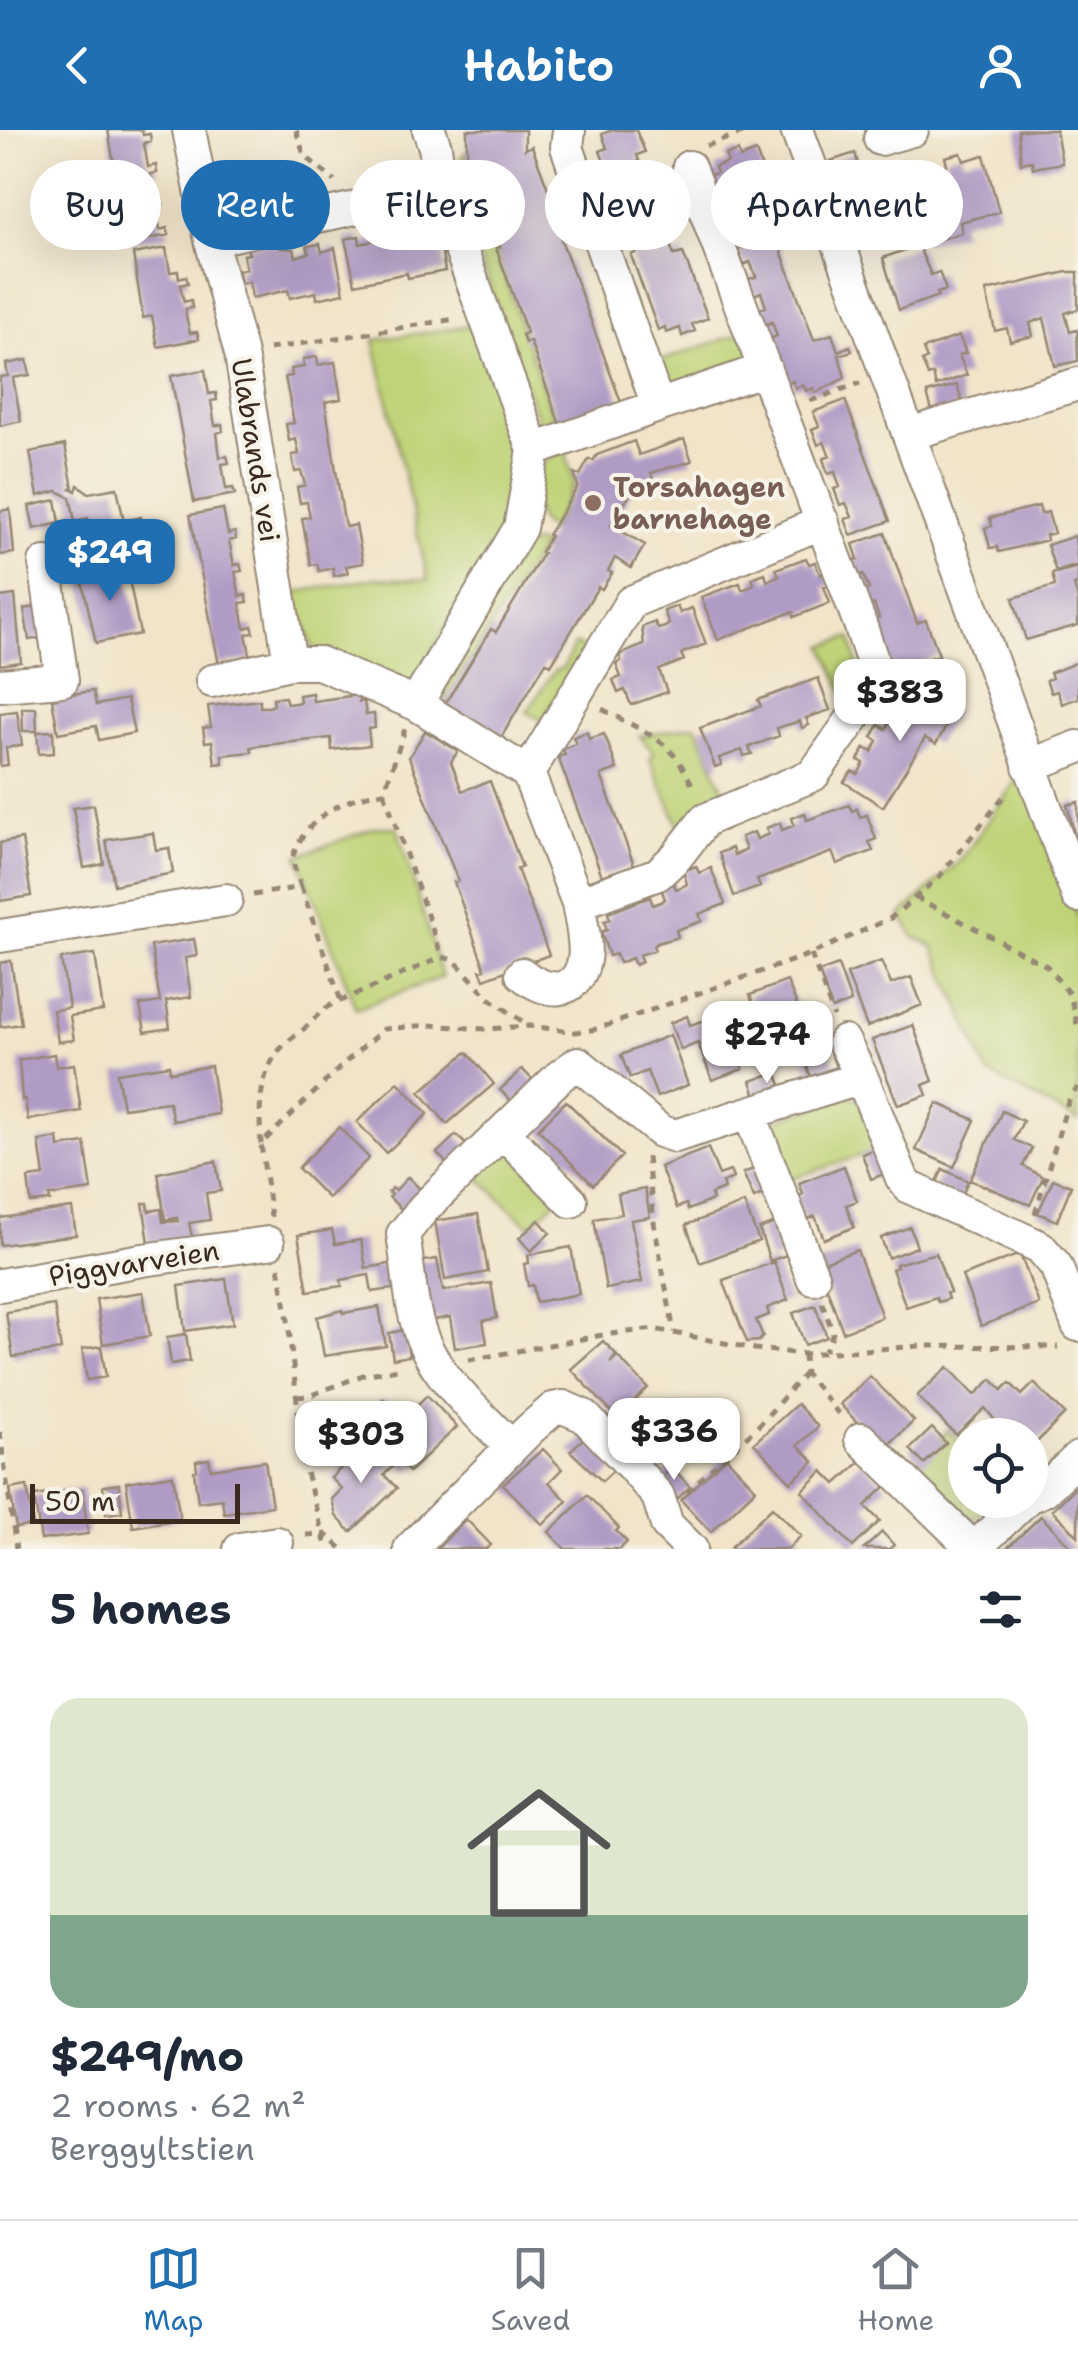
<!DOCTYPE html>
<meta charset="utf-8">
<style>
:root{--surface:#fff;--page:#f2f2f3;--text:#1f2937;--muted:#747a83;--line:#e0e1e3;--accent:#1f6fb2}
body{margin:0;font-family:"Shantell Sans",sans-serif;background:var(--page);color:var(--text);height:100vh;display:flex;flex-direction:column;font-size:38px;white-space:nowrap}
*{box-sizing:border-box;margin:0}
p{font-size:32px;color:var(--muted)}
.icon{flex:none;width:55px;height:55px;fill:none;stroke:currentColor;stroke-width:2;stroke-linecap:round;stroke-linejoin:round}
.map{position:relative;height:1419px;overflow:hidden}
.drawer{display:flex;flex-direction:column;background:var(--surface);flex:1}
.drawer>*{flex:none}
.guide{position:absolute;left:30px;top:30px;width:1020px;height:90px;display:flex;gap:20px}
.tools{position:absolute;left:948px;top:1288px;display:grid;gap:20px}
.tools a{display:grid;place-items:center;width:100px;height:100px;border-radius:50%;background:var(--surface);box-shadow:0 10px 40px #0002;font-size:50px}
.scale{position:absolute;left:30px;bottom:25px;width:210px;box-sizing:border-box;padding-left:10px;border:5px solid #3b2a1e;border-top:0;font-size:28px;line-height:35px;white-space:nowrap;color:#3b2a1e;-webkit-text-stroke:8px #f7f3e8;paint-order:stroke}
.price{position:absolute;translate:-50% -85px;padding:0 22px;border-radius:20px;background:#fff;color:#222;font-size:32px;line-height:65px;filter:drop-shadow(0 2px 5px #0008)}
.price::after{content:'';position:absolute;left:50%;top:60px;width:30px;height:22px;margin-left:-15px;background:inherit;clip-path:polygon(0 0,100% 0,50% 100%)}
.price.current{background:var(--accent);color:#fff}
ul{padding:0;list-style:none}
li{display:grid;align-content:center;gap:20px;height:530px;padding:0 50px}
li+li{border-top:2px solid var(--line)}
li span{display:grid;place-items:center;height:310px;border-radius:30px;color:#555}
li>.icon{margin-inline-start:auto}
span .icon{width:180px;height:180px;fill:#fffc;stroke-width:1}
li b{font-size:42px}
h2{display:flex;justify-content:space-between;align-items:center;height:120px;padding:0 50px;font-size:42px}
.tag{padding:0 35px;border-radius:45px;background:var(--surface);box-shadow:0 10px 40px #0002;font-size:35px;line-height:90px}
.tag.current{background:var(--accent);color:#fff}
header{display:flex;justify-content:space-between;align-items:center;height:130px;padding:0 50px;background:var(--accent);color:#fff;font-size:45px;font-weight:600}
.tab-bar{display:flex;justify-content:space-around;align-items:center;height:140px;border-top:2px solid var(--line);background:var(--surface);font-size:28px;color:var(--muted)}
.tab-bar a{display:grid;justify-items:center;gap:5px}
.tab-bar .current{color:var(--accent)}
.map>svg:first-child{display:block}
</style>
<header><svg class="icon" aria-label="back" viewBox="0 0 24 24"><path d="M15 5l-7 7 7 7"/></svg>Habito<svg class="icon" aria-label="person" viewBox="0 0 24 24"><circle cx="12" cy="8" r="4"/><path d="M4 21q1-7 8-7t8 7"/></svg></header>
<div class="map">
<svg width="1078" height="1419" viewBox="0 0 1078 1419">
<rect width="100%" height="100%" fill="#f7f3e8"/>
<filter id="ink" filterUnits="userSpaceOnUse"><feTurbulence type="fractalNoise" baseFrequency=".01" numOctaves="2"/><feDisplacementMap in="SourceGraphic" scale="20" xChannelSelector="R" yChannelSelector="G"/><feConvolveMatrix kernelMatrix="1 2 1 2 8 2 1 2 1" color-interpolation-filters="sRGB"/></filter>
<filter id="wash" filterUnits="userSpaceOnUse"><feTurbulence type="fractalNoise" baseFrequency=".0048" numOctaves="4" result="noise"/><feDisplacementMap in="SourceGraphic" scale="40" xChannelSelector="R" yChannelSelector="G"/><feGaussianBlur stdDeviation="2.25" result="paint"/><feColorMatrix in="noise" values="0 0 0 0 0 0 0 0 0 0 0 0 0 0 0 0 0 1.4 0 .05"/><feComposite in="paint" operator="in"/></filter>
<g filter="url(#wash)">
<rect width="100%" height="100%" fill="#f1e4c9"/>
<path fill="#bfd377" stroke="#7d7e4a" stroke-width="2.5" d="M467 21 466 39 559 303 540 296 450 44 454 34Z
M220 42 221 45H243L244 60 286 71 288 81 233 91C215 84 213 62 207 45Z
M481 194 520 327 508 396 412 552 405 555 317 527 292 463 377 448 428 450 374 210Z
M744 202 756 236 672 265 660 231Z
M565 319 574 354 550 400C526 385 535 362 538 337Z
M537 413 542 416 440 577 433 560 524 415Z
M851 507 861 548 849 576 824 516Z
M575 514 585 519 543 591 527 582 554 541 563 538Z
M696 595 725 663 679 696 650 629 654 623 640 606Z
M1023 640 1078 789V991L988 943 933 816 914 807 901 785 962 729Z
M376 697H397L442 847 356 879 298 726Z
M849 966 859 969 877 1020 785 1051 772 1007 776 990Z
M508 1019 558 1068 530 1097 476 1045Z
M948 1300 965 1317V1370H993L965 1398 903 1344Z"/>
<g id="blocks">
<path fill="#b09bc5" d="M108 0H142L143 5 150 4 151 11 144 13 148 37 156 35 157 43 150 44 154 68 161 67 163 74 156 75 160 100 167 98 169 105 128 113Z
M467 0H525V19L532 16 564 102 559 104 622 275 561 298 530 211 525 213 522 205 527 203 496 118 500 117 474 46 471 48 467 40Z
M612 0H636L645 22 637 25 659 85 621 99 615 83 622 81 617 66 610 69 604 53 611 51 600 21 607 18 602 4Z
M1018 0H1056L1062 33 1033 38 1032 31 1021 33Z
M738 21 740 28 756 22 769 57 759 61 814 210 832 204 838 221 850 216 852 221 839 225 845 248 815 263 814 258 806 261 803 255 795 258 793 251 787 254 770 209 777 206 772 192 765 195 759 179 766 177 761 162 754 165 748 149 756 147 753 139 750 132 743 135 738 119 745 117 738 103 732 105 726 89 733 87 728 73 721 75 710 45 717 43 715 37 728 32 725 25Z
M855 23 861 45 836 53 830 31Z
M961 23 964 31 984 25 999 82 960 92 962 103 925 113 915 71 945 62 939 37 947 35 945 27Z
M908 55 913 74 908 75 913 96 883 104 880 91 874 92 867 65Z
M428 92 430 99 436 97 439 111 447 110 450 122 442 124 445 141 408 148 407 143 355 154 345 109 359 106 360 114 369 112 374 110 372 103 385 100 387 108 400 104 398 98Z
M663 96 674 125 683 123 708 188 692 194 695 201 682 206 680 198 666 203 665 197 658 200 631 125 637 122 632 108Z
M278 110 280 118 294 119 296 127 309 123 307 116 320 114 322 122 335 118 344 163 317 169 316 162 290 168 288 160 252 168 249 152 241 153 238 140 246 139 243 125 249 124 247 117Z
M918 115 931 145 939 142 946 160 937 163 938 166 899 180 883 128Z
M166 118 170 142 178 141 179 148 186 146 188 153 180 155 184 172 191 170 192 178 186 179V186L190 203 197 202 199 209 158 217 152 186 143 188 133 124Z
M1067 142H1078V179L1065 183 1070 202 1077 200 1078 231 1055 236 1044 188 1030 193 1033 206 1010 211 1007 198 995 201 986 161Z
M959 206 966 223 959 225 967 245 936 256 933 244 928 246 922 231 927 229 923 219Z
M317 227 318 235 335 232 341 269 325 272 344 391 346 397 356 395 363 433 346 436 348 443 334 446 333 438 319 441 317 434 311 435 302 388 310 387 307 372 300 373 297 357 305 355 301 341 295 342 292 325 299 324 296 309 289 311 286 294 294 293 285 247 292 246 291 239 304 237 303 229Z
M27 230 30 245 13 248 21 291 0 296V247L8 246 6 234Z
M205 240 209 264 216 263 217 270 211 271 215 296 222 294 223 301 217 303 220 327 227 326 229 333 222 334 226 359 233 358 235 364 194 372 171 246Z
M957 255 963 275 933 284 927 263Z
M845 270 890 391 851 405 845 389 852 387 846 373 840 375 834 359 840 357 835 342 828 344 823 329 830 326 824 312 818 315 812 299 819 296 813 282Z
M684 309 692 331 651 343 653 348 636 355 611 395 645 415 631 438 615 428 608 441 612 443 602 459 598 457 551 535 546 532 499 611 443 577 491 499 496 502 543 423 541 422 550 406 548 405 578 356 574 344 580 345 589 329 593 331 597 325 634 311 639 325Z
M65 315 73 358H70L76 361 78 355 89 363 117 358 124 391 141 387 144 399 115 405 112 394 90 399 88 388 75 391 70 367 57 361 38 366 30 322Z
M56 370 60 393 34 399 29 376Z
M1039 376 1041 384 1048 382 1054 403 1046 405 1047 410 999 422 997 417 990 418 985 398 992 396 990 388Z
M10 379 14 423 0 425V381Z
M223 379 228 404 235 402 236 409 229 411 234 435 240 434 242 441 235 442 240 466 246 465 248 472 240 473 245 498 252 496 254 503 246 504 251 529 219 535 190 385Z
M885 403 917 493 926 490 939 525 923 531 926 538 913 543 911 535 897 540 895 534 889 536 872 490 879 488 874 474 868 477 862 462 869 459 863 444 857 446 851 431 858 429 853 414Z
M1075 406 1078 435 1056 442 1047 415Z
M806 428 809 434 815 432 820 445 827 442 831 455 824 457 830 473 794 487 793 482 789 483 718 510 701 467 740 453 742 460 750 457 754 454 752 448 765 443 767 451 779 445 776 439Z
M114 435 116 442 127 439 140 504 96 513 80 442Z
M1078 437V454L1074 455 1078 470V495L1026 510 1013 468 1055 456 1052 444Z
M15 465 21 532 0 535V467Z
M41 476 47 507 29 510 24 479Z
M677 476 680 483 692 478 706 514 685 522 681 524 684 530 659 540 667 562 631 575 625 560 618 563 613 550 621 547 616 534 621 531 619 525 644 515 642 497 655 492 658 499 665 497 669 494 664 481Z
M1078 532V568L1062 574 1057 561 1051 563 1046 550 1052 548 1050 543Z
M818 548 830 580 806 588 809 595 802 598 800 591 777 598 779 606 749 617 752 624 744 626 742 620 719 628 721 635 715 637 700 598 761 576 758 570Z
M71 559 72 564 93 561 96 575 127 569 134 603 99 610 96 596 58 603 52 569 57 568 56 562Z
M918 559 930 566 934 560 945 567 941 573 955 582 936 614 925 608 883 677 844 652 852 641 858 644 864 633 858 630 865 618 872 622 878 611 872 607 879 595 886 599 909 560 914 564Z
M312 563 313 571 358 565 359 572 364 571 366 585 374 584 375 598 368 599 370 615 332 620 331 608 256 616 251 617 252 622 222 625 223 633 215 634 212 611 205 612 203 598 211 597 208 576 260 570V577H269L274 575 273 568 285 567 287 574 295 573 300 572 299 565Z
M22 578H36L37 601H23Z
M17 581 22 615 6 618 8 635 0 636V583Z
M53 601 54 623 39 624 37 602Z
M425 601 458 621 451 632 462 661 490 651 522 737 517 739 549 825 484 849 480 840 485 839 454 752 458 751 409 627Z
M587 602 589 609 604 604 607 611 617 639 601 645 634 735 602 746 558 627 565 625 563 619 576 614 573 607Z
M1078 672V714H1077L1067 675Z
M94 675 104 734 84 738 73 678Z
M849 675 852 681 857 679 860 687 867 685 876 709 869 712 873 721 837 734 832 722 757 750 760 757 734 766 719 723 732 718 734 725 742 722 746 720 741 707 754 702 757 709 769 704 766 698 780 693 782 700 790 697 794 695 792 688 805 683 807 690Z
M153 703 156 720 169 718 173 743 114 755 106 710Z
M22 709 31 766 0 771V713Z
M696 736 699 743 711 738 725 774 699 784 702 791 676 800 678 807 657 813 653 816 655 820 639 825 642 832 635 835 632 828 619 833 616 824 609 826 601 802 607 800 604 791 610 789 608 783 650 767 653 775 661 772 665 769 660 756 673 752 676 759 684 756 687 754 683 741Z
M194 809 197 826 185 828 191 867 166 871 170 898 145 902 140 875 160 872 151 816Z
M95 824 103 881 70 886 74 910 58 912 53 880 69 878 61 829Z
M11 831 21 894 0 897V833Z
M881 831 891 854 911 847 922 875 867 897 847 844Z
M838 835 851 872 832 879 819 842Z
M787 851 806 898 802 899 804 904 767 913 750 865Z
M737 880 748 907 733 913 743 939 712 950 698 913 681 920 670 893 687 886 690 895Z
M913 895 933 951 923 955 927 965 898 975 872 910Z
M670 905 688 955 657 967 647 941 630 948 621 925Z
M829 919 836 937 811 947 804 929Z
M467 922 494 954 447 994 420 962Z
M54 924 56 937 74 934 81 981 28 990 25 969 22 970 19 930Z
M169 935 170 942 211 936 218 984 173 991 169 972 123 978 117 943Z
M522 939 537 954 515 975 500 960Z
M776 942 783 960 757 969 751 951Z
M398 952 428 984 386 1023 357 992Z
M566 971 622 1026 593 1055 538 999Z
M937 973 975 990 954 1037 916 1020Z
M1002 981 1023 991 1014 1010 1032 1018 1023 1036 1043 1047 1030 1075 970 1050Z
M339 997 369 1028 328 1068 298 1038Z
M456 1005 470 1018 450 1037 437 1023Z
M58 1008 59 1017 85 1013 92 1060 49 1066 50 1071 31 1073 28 1048 44 1046 39 1011Z
M708 1018 719 1045 730 1041 733 1048 722 1053 724 1059 711 1064 713 1070 688 1080 686 1074 677 1078 660 1037Z
M877 1018 887 1043 871 1049 862 1024Z
M216 1031 221 1061 206 1063 210 1090 189 1093 192 1107 149 1113 143 1073H148L149 1081 161 1079 163 1092 178 1091 177 1088 165 1090 158 1043Z
M761 1036 771 1060 754 1068 743 1043Z
M844 1036 857 1071 846 1075 854 1097 824 1109 815 1086 804 1091 795 1067 803 1064 799 1053Z
M943 1039 968 1051 960 1070 934 1058Z
M408 1047 422 1061 403 1081 389 1067 391 1065 388 1062 392 1058 395 1061Z
M1053 1049 1071 1056 1057 1091 1038 1083Z
M645 1059 650 1087 631 1090 642 1152 606 1159 594 1089 622 1084 618 1064Z
M744 1073 759 1111 700 1133 686 1095Z
M72 1078 76 1105 0 1115V1088Z
M478 1084 488 1142 445 1150 435 1091Z
M539 1090 550 1103 531 1121 519 1108Z
M783 1090 795 1122 770 1131 759 1099Z
M910 1097 917 1117 888 1128 881 1108Z
M332 1100 335 1114 361 1110 366 1138 395 1133 399 1158 372 1162 369 1145 341 1150 342 1156 308 1161 298 1105Z
M571 1117 579 1164 536 1172 533 1155 528 1156 524 1134 529 1133 528 1125Z
M857 1120 882 1187 843 1202 827 1158 818 1161V1134Z
M936 1123 950 1162 946 1163 948 1169 938 1172 936 1167 906 1177 892 1139 897 1137 896 1134Z
M1020 1124 1039 1174 981 1196 962 1146Z
M437 1129 443 1161 491 1153 497 1188 483 1191 487 1213 455 1218 450 1187 428 1191 418 1132Z
M774 1132 788 1170 767 1178 769 1185 756 1190 763 1206 759 1211 747 1212 723 1150Z
M226 1149 233 1194 185 1201 179 1156Z
M143 1162 150 1206 103 1214 96 1169Z
M54 1175 61 1220 13 1227 6 1182Z
M815 1175 827 1207 805 1215 793 1183Z
M379 1177 386 1216 324 1226 317 1187 342 1180 343 1183Z
M405 1200 409 1226 393 1229 389 1203Z
M186 1204 190 1231 171 1234 167 1207Z
M603 1211 616 1224 610 1233 617 1226 648 1258 617 1288 571 1239Z
M101 1216 106 1247 87 1250 82 1219Z
M948 1237 975 1265 992 1249 1002 1260 1010 1253 1022 1265 1034 1253 1065 1284 1030 1319V1305H1007L985 1278 956 1305 917 1266Z
M870 1246 914 1291 883 1320 840 1274Z
M427 1265 457 1297 409 1342 380 1311 397 1294 392 1289 402 1280 407 1285Z
M383 1269 395 1281 373 1303 361 1289Z
M674 1274 703 1304 668 1338 639 1308Z
M797 1274 818 1297 798 1315 814 1332 791 1352 754 1313Z
M932 1298 946 1313 924 1334 910 1319Z
M586 1306 615 1339 602 1351 570 1321Z
M370 1311 393 1336 384 1345 397 1358 351 1402 336 1386 332 1369 342 1359 331 1348 341 1338 338 1334 350 1322 354 1326Z
M543 1319 562 1339 549 1352 567 1371 543 1395 503 1354Z
M726 1327 756 1359 711 1402 681 1370Z
M209 1329 211 1339 265 1331 272 1376 224 1383 222 1369 198 1372 194 1341 197 1340 196 1331Z
M861 1331 886 1356 865 1376 880 1391 853 1417 802 1361 823 1341 836 1354Z
M672 1337 690 1357 677 1369 659 1350Z
M173 1345 180 1389 133 1397 126 1352Z
M119 1354 122 1382 106 1384 103 1356Z
M1078 1355V1406L1052 1380Z
M27 1356 33 1395 16 1398 10 1359Z
M82 1359 88 1404 41 1410 34 1366Z
M587 1365 619 1398 616 1401 627 1412 620 1419H565L549 1402Z
M772 1377 801 1406 788 1419H733L731 1417Z
M1041 1386 1073 1419H1006Z
M466 1389 491 1415 486 1419H437Z
M882 1402 894 1415 889 1419H864Z"/>
</g>
</g>
<g filter="url(#ink)">
<use href="#blocks" fill-opacity="0" stroke="#968774" stroke-width="2.5"/>
<g fill="none" stroke-linecap="round" stroke-linejoin="round">
<defs>
<path id="minor" d="M189 0 211 110 241 224 290 533H319L416 574 528 643 578 773 658 744 677 726 705 690 813 645 856 584 871 550 872 530 860 494 689 37
M797 0 1078 766
M880 9 912 0
M211 110 441 59
M658 276 765 239
M909 304 1078 254
M534 320 658 276 567 17 569 0
M212 551 290 533
M0 555 62 550 45 433
M416 574 520 398 534 320 462 123 441 59 435 17 429 0
M1029 636 1078 617
M528 643 631 472 823 392
M0 806 226 770
M522 844C544 863 577 868 584 830 587 813 581 791 578 773
M844 912 862 948 902 1048 909 1057 1040 1117 1056 1136 1078 1195
M750 985 813 1148
M504 1003 571 1071
M0 1155 142 1130 268 1113
M861 1309 974 1419
M511 1317C483 1287 444 1255 426 1217 410 1184 409 1140 403 1104L424 1078 560 946 578 933 660 1001 675 1006 862 948
M1030 1366 1044 1360 1078 1328
M240 1419 277 1413
M410 1419 530 1299 553 1279 563 1277 584 1286 631 1335 658 1366 667 1395 691 1419
M974 1419 1025 1370"/>
</defs>
<use href="#minor" stroke="#968774" stroke-width="36"/>
<path stroke="#968774" stroke-width="5" stroke-dasharray="8 8" stroke-linecap="butt" d="M296 0 304 25 335 51
M706 16 750 0
M269 219 455 189
M810 271 860 253
M602 579C652 607 670 606 695 661
M384 662 442 827
M301 757 292 729C304 688 344 667 384 662L405 599
M253 765 301 757 341 871
M915 767 1047 836 1070 865 1078 898
M811 824 834 887
M261 1014C259 981 258 943 282 917 289 909 299 904 306 897 315 889 318 883 329 876L442 827 454 830 489 868 529 896
M647 1027 654 1093 674 1202
M1035 1084 1068 972 1078 957
M271 1087 261 1014 350 928 384 899 429 895 485 899 530 896 576 902 597 899 811 824 891 788 939 747 1008 661
M279 1137 288 1190 304 1335 327 1419
M822 1172 833 1203 825 1221
M804 1224 805 1243 842 1288
M469 1230 603 1205 654 1199 755 1219 804 1224 921 1216 1058 1217
M297 1267 309 1266 363 1245 404 1238
M0 1302 16 1419
M687 1362 760 1294 805 1243
M306 1405 325 1404 342 1419"/>
<use href="#minor" stroke="#fff" stroke-width="32"/>
</g>
</g>
<circle fill="#8d6e63" stroke="#f7f3e8" stroke-width="4" cx="593" cy="373" r="10"/>
<g text-anchor="middle" stroke-width="8" stroke-linejoin="round" paint-order="stroke">
<g font-size="28" fill="#3b2a1e" stroke="#f7f3e8">
<text transform="translate(256 320) rotate(81)" y="10">Ulabrands vei</text>
<text transform="translate(134 1133) rotate(-9)" y="10">Piggvarveien</text>
</g>
<g font-size="28" font-weight="bold" fill="#785e54" stroke="#f7f3e8" text-anchor="start">
<text x="613" y="367">Torsahagen<tspan x="613" dy="32">barnehage</tspan></text>
</g>
</g>
</svg>
<div class="tools">
<a><svg class="icon" aria-label="locate" viewBox="0 0 24 24"><circle cx="12" cy="12" r="6"/><path d="M12 2v4M12 18v4M2 12h4M18 12h4"/></svg></a>
</div>
<div class="scale">50 m</div>
<b class="price current" style="left:110px;top:474px">$249</b>
<b class="price" style="left:900px;top:614px">$383</b>
<b class="price" style="left:767px;top:956px">$274</b>
<b class="price" style="left:674px;top:1353px">$336</b>
<b class="price" style="left:361px;top:1356px">$303</b>
<div class="guide">
<a class="tag">Buy</a>
<a class="tag current">Rent</a>
<a class="tag">Filters</a>
<a class="tag">New</a>
<a class="tag">Apartment</a>
</div>
</div>
<section class="drawer">
<h2>5 homes<svg class="icon" aria-label="filters" viewBox="0 0 24 24"><path d="M4 7h16M4 17h16"/><circle cx="9" cy="7" r="2"/><circle cx="15" cy="17" r="2"/></svg></h2>
<ul>
<li><span style="background:linear-gradient(#dfe7d0 70%,#7fa58c 0)"><svg class="icon" aria-label="home" viewBox="0 0 24 24"><path d="M3 11l9-7 9 7M6 9v11h12V9"/></svg></span><div><b>$249/mo</b><p>2 rooms · 62 m²</p><p>Berggyltstien</p></div></li>
</ul>
</section>
<nav class="tab-bar">
<a class="current"><svg class="icon" aria-label="map" viewBox="0 0 24 24"><path d="M3 6l6-2 6 2 6-2v14l-6 2-6-2-6 2zM9 4v14M15 6v14"/></svg>Map</a>
<a><svg class="icon" aria-label="saved" viewBox="0 0 24 24"><path d="M7 4h10v16l-5-4-5 4z"/></svg>Saved</a>
<a><svg class="icon" aria-label="home" viewBox="0 0 24 24"><path d="M3 11l9-7 9 7M6 9v11h12V9"/></svg>Home</a>
</nav>
